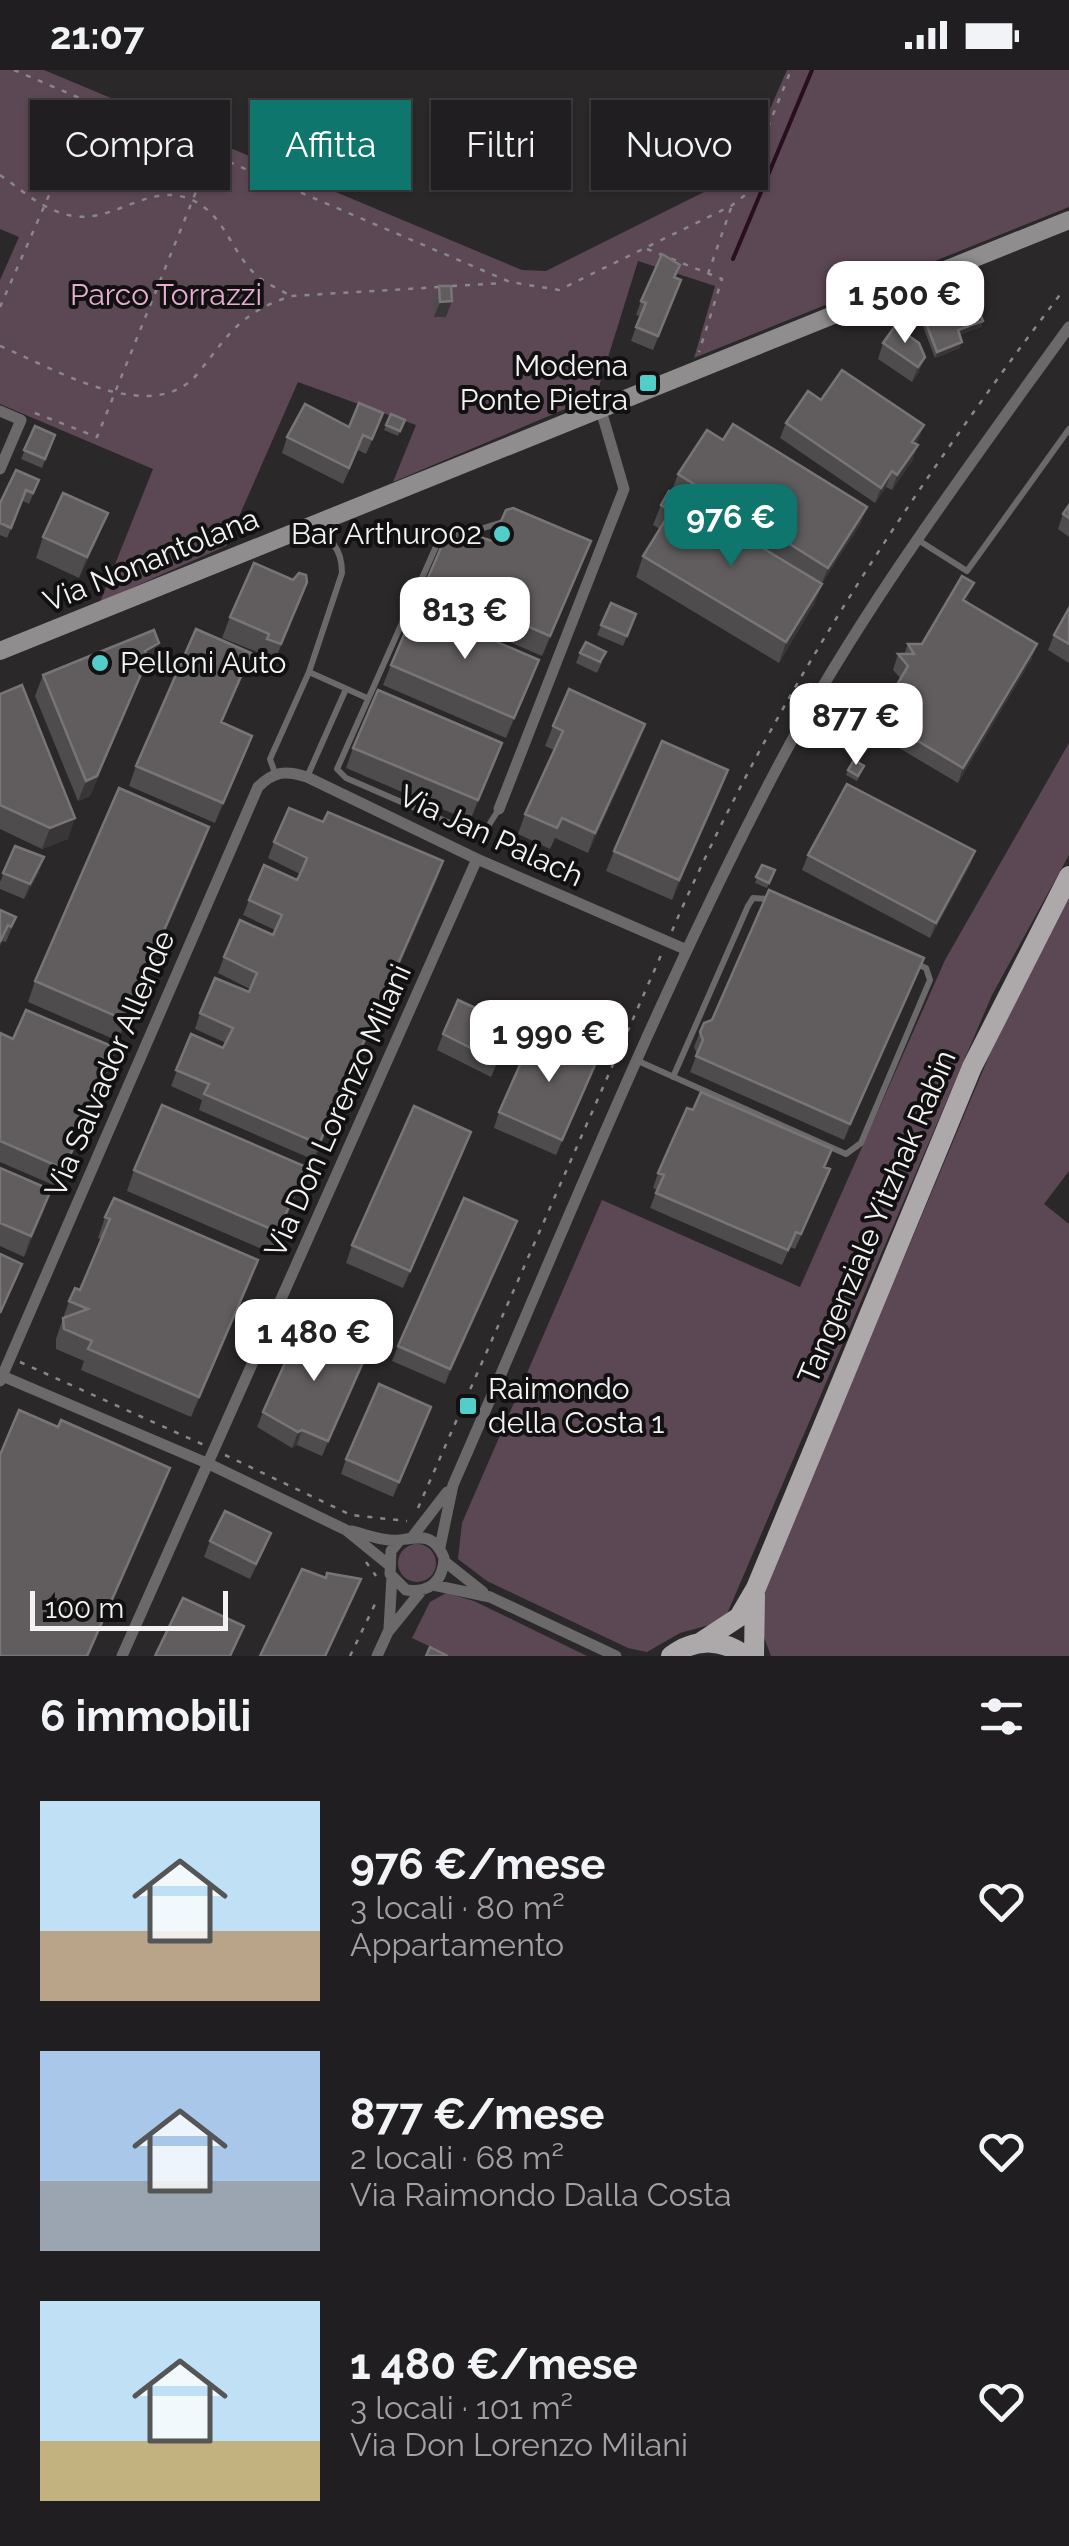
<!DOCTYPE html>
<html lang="it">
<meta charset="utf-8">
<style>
:root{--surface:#201e20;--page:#282729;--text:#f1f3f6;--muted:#a2a2a5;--line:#3d3c3e;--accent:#0f766e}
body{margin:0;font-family:Raleway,sans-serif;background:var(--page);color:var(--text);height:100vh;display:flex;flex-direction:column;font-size:38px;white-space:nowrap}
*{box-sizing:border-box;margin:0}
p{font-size:32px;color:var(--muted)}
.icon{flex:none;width:55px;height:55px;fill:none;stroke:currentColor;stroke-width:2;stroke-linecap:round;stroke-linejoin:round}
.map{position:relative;height:1586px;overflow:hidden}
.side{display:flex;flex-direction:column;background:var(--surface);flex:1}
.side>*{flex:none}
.hud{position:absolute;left:30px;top:30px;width:1010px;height:90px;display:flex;gap:20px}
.scale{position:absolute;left:30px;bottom:25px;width:198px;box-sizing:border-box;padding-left:10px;border:5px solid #f4f2f3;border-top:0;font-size:28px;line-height:35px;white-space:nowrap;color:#f4f2f3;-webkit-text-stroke:8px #121112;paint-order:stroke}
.price{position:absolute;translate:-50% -85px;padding:0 22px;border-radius:20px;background:#fff;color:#222;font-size:32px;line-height:65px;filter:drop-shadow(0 2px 5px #0008)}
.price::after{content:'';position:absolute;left:50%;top:60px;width:30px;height:22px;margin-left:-15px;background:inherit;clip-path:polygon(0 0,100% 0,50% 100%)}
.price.on{background:var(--accent);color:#fff}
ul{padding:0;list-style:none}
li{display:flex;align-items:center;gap:30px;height:250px;padding:0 40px}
li span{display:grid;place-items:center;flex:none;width:280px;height:200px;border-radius:0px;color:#555}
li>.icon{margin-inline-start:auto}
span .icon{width:120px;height:120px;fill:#fffc;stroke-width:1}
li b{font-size:42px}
h2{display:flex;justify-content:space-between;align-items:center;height:120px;padding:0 40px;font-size:42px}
.tag{padding:0 35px;border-radius:0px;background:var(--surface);box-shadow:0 2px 8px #0004,0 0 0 2px var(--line);font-size:35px;line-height:90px}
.tag.on{background:var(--accent);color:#fff}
.status{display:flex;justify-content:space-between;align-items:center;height:70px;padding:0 50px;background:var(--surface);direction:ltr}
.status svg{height:28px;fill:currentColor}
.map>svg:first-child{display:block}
</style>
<div class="status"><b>21:07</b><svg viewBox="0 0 49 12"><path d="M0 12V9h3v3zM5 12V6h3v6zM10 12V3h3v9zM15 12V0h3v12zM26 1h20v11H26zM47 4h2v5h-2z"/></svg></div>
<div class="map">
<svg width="1069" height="1586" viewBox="0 0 1069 1586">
<rect width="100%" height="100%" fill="#2b282a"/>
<path fill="#5c4854" d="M0 0H44L522 200 546 201 742 103 787 0H1069V137L694 288 715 216 638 191 596 326 393 412 416 355 298 312 226 476 100 532 153 399 0 334V210L19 167 0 159Z
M1069 673V785L992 925 724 1551 680 1563 647 1582 628 1578 487 1511 458 1489 462 1453 602 1130 800 1217 945 890Z
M1069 828V1101L1044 1134 1069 1154V1586H771L762 1562 764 1520 992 979Z
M398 1493a19 19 0 1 1 38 0a19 19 0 1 1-38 0Z
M446 1523 474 1531 587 1586H450L412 1568 430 1532Z"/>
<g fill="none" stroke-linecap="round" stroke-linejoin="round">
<path stroke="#290e20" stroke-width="4" d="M733 189 812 0"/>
<path stroke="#898788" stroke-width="2.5" stroke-dasharray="5 8" stroke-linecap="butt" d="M14 0 510 212 559 220 731 136 749 122 764 67 791 0
M0 105C23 121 44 141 73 146 115 153 150 111 192 130 225 145 231 182 256 205 265 213 279 219 289 225
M647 179 722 209 699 282
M708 204 731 138
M452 216 504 213
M0 237 90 32
M0 276C52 297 153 360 199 302 230 263 240 243 291 226L440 217
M35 343 97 367 210 87
M672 861C770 633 912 420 1062 222
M20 1292 204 1375
M225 1385 351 1445 407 1451
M418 1438 662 883
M366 1492 376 1506
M350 1586 377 1530"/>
<path stroke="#6b696a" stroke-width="6" d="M461 465 506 451
M449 469 438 472 337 699 346 708 459 757 487 758 499 739
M918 470 967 501 1069 359
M309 602 367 628
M275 703 270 689 309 602 342 503C342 481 333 466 310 462
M307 707 346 619
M638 991 846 1084 861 1073 930 910 926 898 914 893
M673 1007 748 836 753 828 770 829"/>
<path stroke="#6b696a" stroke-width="11" d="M0 341 21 350 0 399
M499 739 624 419 600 337
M0 1305 209 1394 346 1460 389 1495
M0 1311 258 717C274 701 286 700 307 707L477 789 687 880
M351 1461C365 1464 385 1472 399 1470 421 1467 434 1463 444 1488 443 1512 429 1523 406 1520L390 1504 391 1481 400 1470
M413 1466 447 1422
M440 1477 453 1415C558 1175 655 930 777 698 859 542 966 400 1069 257
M444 1491 483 1522
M433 1515 490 1527 616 1586
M389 1558 392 1507
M122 1586 477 789
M377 1586 388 1562 422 1520"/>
<path stroke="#908d8f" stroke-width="18" d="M0 581 1069 150"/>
<path stroke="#ada9ab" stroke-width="20" d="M701 1572 739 1547 756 1518 972 997 1069 806
M671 1586C696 1567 722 1569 746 1586
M754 1586 755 1525"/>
</g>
<path fill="#4f4c4d" d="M680 195 676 208 681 210 653 280 631 271 640 246 636 245 641 231Z
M439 216 446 247H434L433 232Z
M918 232 950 245 983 251 981 257 959 265 960 278 935 288 916 238Z
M883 273H919V302L912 312 878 289Z
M821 330 924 355 916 374 918 375 912 391 892 420 886 417 875 433 780 368 786 353Z
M391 344 405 350 398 366 384 360Z
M35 356 55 365 42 398 21 389Z
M349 357 377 359 366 384 358 380 343 414 282 383 287 367Z
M678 404 861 453 822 513 672 420Z
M39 410 29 434 23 431 7 468 0 465V433Z
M661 435 822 514 814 534 779 593 636 507 643 486 660 459 653 455Z
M1069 435V467L1058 459 1063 444Z
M100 463 79 508 36 488 43 467Z
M492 471 583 491 542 586 419 533 426 512Z
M293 510 307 512 273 595 260 589 262 584 222 568 230 547Z
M968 528 966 532 1037 574 1031 590 958 713 872 662 878 647 901 609 893 600 898 584H904L908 574H922Z
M611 533 636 544 623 576 597 565Z
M1069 538V593L1048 580 1054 565Z
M159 573 152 593 145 597 90 726 78 731 35 626 43 605Z
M580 583 602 592 597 603 576 593Z
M539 590 506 668 383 615 391 595Z
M244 603 222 653 252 666 215 753 129 716 136 696Z
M0 624 68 769 42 779 0 759Z
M553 656 638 674 588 783 555 768 550 779 518 764 525 744 554 680 545 676Z
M502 673 470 751 346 698 353 678Z
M728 700 672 830 606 801 614 781Z
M848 700 862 701 857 711 846 705Z
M209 757 118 971 28 932 35 911Z
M274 772 438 807 314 1090 199 1040 202 1030 171 1016 191 964 223 978 226 973 195 959 200 943 249 922 250 919 218 903 224 887 273 865 275 860 243 845 249 830 297 810 300 804 268 788Z
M15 776 39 802 24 829 0 819V812Z
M975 781 969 797 930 868 802 800 808 785Z
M762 795 775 800 767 818 755 813Z
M0 840 16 847 6 872 2 871 0 876Z
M924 888 844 1070 690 1002 697 984 694 977 700 962Z
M0 963 13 969 110 996 58 1117 0 1092Z
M443 964 507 970 491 1007 437 980Z
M592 1004 556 1085 494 1058 499 1042Z
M465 1079 403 1218 346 1193 352 1175Z
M825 1097 824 1115 795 1179 790 1177 782 1195 650 1138 657 1120 653 1118 658 1103Z
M0 1098 44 1140 24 1187 0 1176Z
M134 1100 299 1118 271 1183 127 1121Z
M105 1147 251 1210 191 1347 81 1300 84 1291 56 1279V1269L69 1231 80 1220 102 1169 98 1168Z
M511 1167 445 1314 392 1291 398 1276Z
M390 1247 382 1268 364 1260 367 1250Z
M356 1286 358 1305 322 1386 297 1375 292 1378 257 1357 263 1342Z
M431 1337 393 1427 341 1404 346 1389Z
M210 1471 265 1478 250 1509 204 1487Z"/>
<path fill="#393638" d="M452 231 446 247H434L440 232Z
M983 251 981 257 955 266 958 260Z
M962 272 960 278 935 288 937 282Z
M925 287 919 302 912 312 918 297Z
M924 355 918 370 907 387 912 372Z
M918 375 912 391 892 420 897 405Z
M892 401 886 417 875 433 881 418Z
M867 437 861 453 822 513 828 498Z
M108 443 100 463 79 508 87 487Z
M822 514 814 534 779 593 786 572Z
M159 573 152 593 145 597 90 726 78 731 86 711 145 581Z
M1037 574 1031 590 958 713 963 698Z
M539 590 532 610 506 668 514 648Z
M645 654 638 674 588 783 595 763Z
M252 666 245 686 215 753 223 733Z
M502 673 495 694 470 751 478 730Z
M728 700 721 720 672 830 679 810Z
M75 748 68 769 42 779 50 758Z
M209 757 202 778 118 971 125 950Z
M975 781 969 797 930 868 936 853Z
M44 787 39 802 24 829 30 814Z
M443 791 438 807 314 1090 319 1074Z
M924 888 918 903 844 1070 850 1054Z
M116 978 110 996 58 1117 64 1099Z
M471 1062 465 1079 403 1218 410 1201Z
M306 1097 299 1118 271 1183 278 1162Z
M51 1120 44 1140 24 1187 31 1166Z
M517 1151 511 1167 445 1314 450 1299Z
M258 1190 251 1210 191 1347 199 1327Z
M364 1290 358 1305 322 1386 328 1371Z
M302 1360 297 1375 292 1378 298 1362Z
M170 1398 163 1418 89 1586H87Z
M361 1509 327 1586H325Z"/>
<path fill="#615d5f" stroke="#787576" stroke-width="2.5" d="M662 184 680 195 674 207 681 210 658 266 636 257 646 233 641 231Z
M439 216H451L452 231 440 232Z
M941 223 950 245 977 235 983 251 958 260 962 272 937 282 918 232Z
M895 256 919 273 925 287 918 297 883 273Z
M842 300 924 355 912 372 918 375 897 405 892 401 881 418 786 353 808 321 821 330Z
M359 333 383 343 372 369 363 365 349 398 287 367 305 334 349 357Z
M391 344 405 350 400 361 386 355Z
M733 354 867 437 828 498 678 404 707 360 723 370Z
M35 356 55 365 45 389 24 380Z
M16 400 39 410 33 423 26 420 11 458 0 453V433Z
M669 421 822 514 786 572 643 486 671 441 661 435Z
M63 423 108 443 87 487 43 467Z
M1069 435V448L1063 444Z
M513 438 591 471 550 566 426 512 450 457 492 471 506 440Z
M254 493 293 510 299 503 306 505 307 512 281 574 267 569 269 564 230 547Z
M962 506 974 513 963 530 1037 574 963 698 878 647 908 596 898 584H914L908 574H922Z
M611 533 636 544 627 566 601 555Z
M416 537 539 590 514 648 391 595Z
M1069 538V574L1054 565Z
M196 559 251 583 221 652 252 666 223 733 136 696Z
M154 560 159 573 145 581 148 588 97 706 86 711 43 605Z
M586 572 606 582 600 592 580 583Z
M22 615 75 748 50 758 0 735V624Z
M569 619 645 654 595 763 562 748 557 758 525 744 563 661 553 656Z
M378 620 502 673 478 730 353 678Z
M662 671 728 700 679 810 614 781Z
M854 690 864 696 858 706 848 700Z
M847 714 975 781 936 853 808 785Z
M119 718 209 757 125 950 35 911Z
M289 738 323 752 328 742 443 791 319 1074 204 1024 209 1014 176 1000 191 964 223 978 233 958 200 943 215 908 249 922 257 903 224 887 240 850 273 865 282 845 249 830 264 795 297 810 303 798 307 788 274 772Z
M15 776 44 787 30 814 3 803Z
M762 795 775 800 769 813 756 807Z
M769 820 924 888 850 1054 696 986 703 970 700 962 704 953 712 950Z
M0 840 16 847 11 857 8 855 0 872Z
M458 930 513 955 497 991 443 964Z
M26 940 116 978 64 1099 0 1071V963L13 969Z
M535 961 598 988 562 1070 499 1042Z
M701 1022 832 1079 824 1097 830 1099 801 1164 796 1162 788 1180 656 1123 664 1105 658 1103 673 1069 687 1038 693 1040Z
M162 1035 306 1097 278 1162 134 1100Z
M414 1036 471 1062 410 1201 352 1175Z
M0 1098 51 1120 31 1166 0 1153Z
M114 1128 258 1190 199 1327 88 1279 92 1271 64 1259 63 1248 88 1239 69 1231 75 1218 80 1220 110 1149 105 1147Z
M464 1128 517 1151 450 1299 398 1276Z
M0 1184 22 1194 0 1243Z
M372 1239 390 1247 385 1257 367 1250Z
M302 1255 358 1280 356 1286 364 1290 328 1371 302 1360 298 1362 263 1342Z
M379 1314 431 1337 399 1412 346 1389Z
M19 1340 58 1357 61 1350 170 1398 87 1586H0V1385Z
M225 1441 271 1463 256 1494 210 1471Z
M302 1499 326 1508 327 1503 361 1509 325 1586H260Z
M183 1528 244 1556 230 1586H155Z
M430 1577 448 1586H426Z"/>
<g fill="#53cdc9" stroke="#121112" stroke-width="4">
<rect x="638" y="303" width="20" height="20" rx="5"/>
<circle cx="502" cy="464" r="10"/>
<circle cx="100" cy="593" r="10"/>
<rect x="458" y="1326" width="20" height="20" rx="5"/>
</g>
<g text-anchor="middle" stroke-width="8" stroke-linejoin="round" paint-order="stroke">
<g font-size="30" fill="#e7acd0" stroke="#121112">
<text x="166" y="235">Parco Torrazzi</text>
</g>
<g font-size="30" fill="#f4f2f3" stroke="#121112" text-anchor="end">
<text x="628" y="306">Modena<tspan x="628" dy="34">Ponte Pietra</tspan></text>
<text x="482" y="474">Bar Arthuro02</text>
<text x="120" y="603" text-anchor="start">Pelloni Auto</text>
<text x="488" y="1329" text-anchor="start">Raimondo<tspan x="488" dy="34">della Costa 1</tspan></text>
</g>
<g font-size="30" fill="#f4f2f3" stroke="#121112">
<text transform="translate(151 490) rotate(-22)" y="10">Via Nonantolana</text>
<text transform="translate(491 766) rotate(25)" y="10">Via Jan Palach</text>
<text transform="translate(110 994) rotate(-67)" y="10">Via Salvador Allende</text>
<text transform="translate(338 1041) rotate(-66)" y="10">Via Don Lorenzo Milani</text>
<text transform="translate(877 1147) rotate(-67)" y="10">Tangenziale Yitzhak Rabin</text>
</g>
</g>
</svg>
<div class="scale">100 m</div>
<b class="price" style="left:905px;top:276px">1 500 €</b>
<b class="price on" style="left:731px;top:499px">976 €</b>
<b class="price" style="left:465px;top:592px">813 €</b>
<b class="price" style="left:856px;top:698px">877 €</b>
<b class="price" style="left:549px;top:1015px">1 990 €</b>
<b class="price" style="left:314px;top:1314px">1 480 €</b>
<div class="hud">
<a class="tag">Compra</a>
<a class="tag on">Affitta</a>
<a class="tag">Filtri</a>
<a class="tag">Nuovo</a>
</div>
</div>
<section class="side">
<h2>6 immobili<svg class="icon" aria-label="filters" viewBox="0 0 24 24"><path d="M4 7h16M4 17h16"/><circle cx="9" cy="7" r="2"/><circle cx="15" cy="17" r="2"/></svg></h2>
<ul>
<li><span style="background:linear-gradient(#bfe0f5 65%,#b9a48a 0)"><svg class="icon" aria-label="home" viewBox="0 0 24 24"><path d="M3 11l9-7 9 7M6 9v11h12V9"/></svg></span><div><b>976 €/mese</b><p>3 locali · 80 m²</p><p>Appartamento</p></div><svg class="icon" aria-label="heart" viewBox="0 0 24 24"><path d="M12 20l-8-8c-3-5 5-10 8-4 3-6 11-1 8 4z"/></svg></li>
<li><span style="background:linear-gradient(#a9c7e8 65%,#9aa5b1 0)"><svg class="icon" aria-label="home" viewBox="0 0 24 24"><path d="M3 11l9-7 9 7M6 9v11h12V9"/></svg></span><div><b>877 €/mese</b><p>2 locali · 68 m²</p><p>Via Raimondo Dalla Costa</p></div><svg class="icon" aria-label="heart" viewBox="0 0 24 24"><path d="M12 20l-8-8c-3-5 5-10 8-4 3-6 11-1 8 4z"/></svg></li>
<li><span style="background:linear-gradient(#bfe0f5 70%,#c2b280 0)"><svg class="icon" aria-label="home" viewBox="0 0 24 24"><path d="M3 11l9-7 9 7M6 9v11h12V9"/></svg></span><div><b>1 480 €/mese</b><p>3 locali · 101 m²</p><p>Via Don Lorenzo Milani</p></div><svg class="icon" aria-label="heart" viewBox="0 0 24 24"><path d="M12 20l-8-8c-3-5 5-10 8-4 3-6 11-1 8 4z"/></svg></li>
</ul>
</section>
